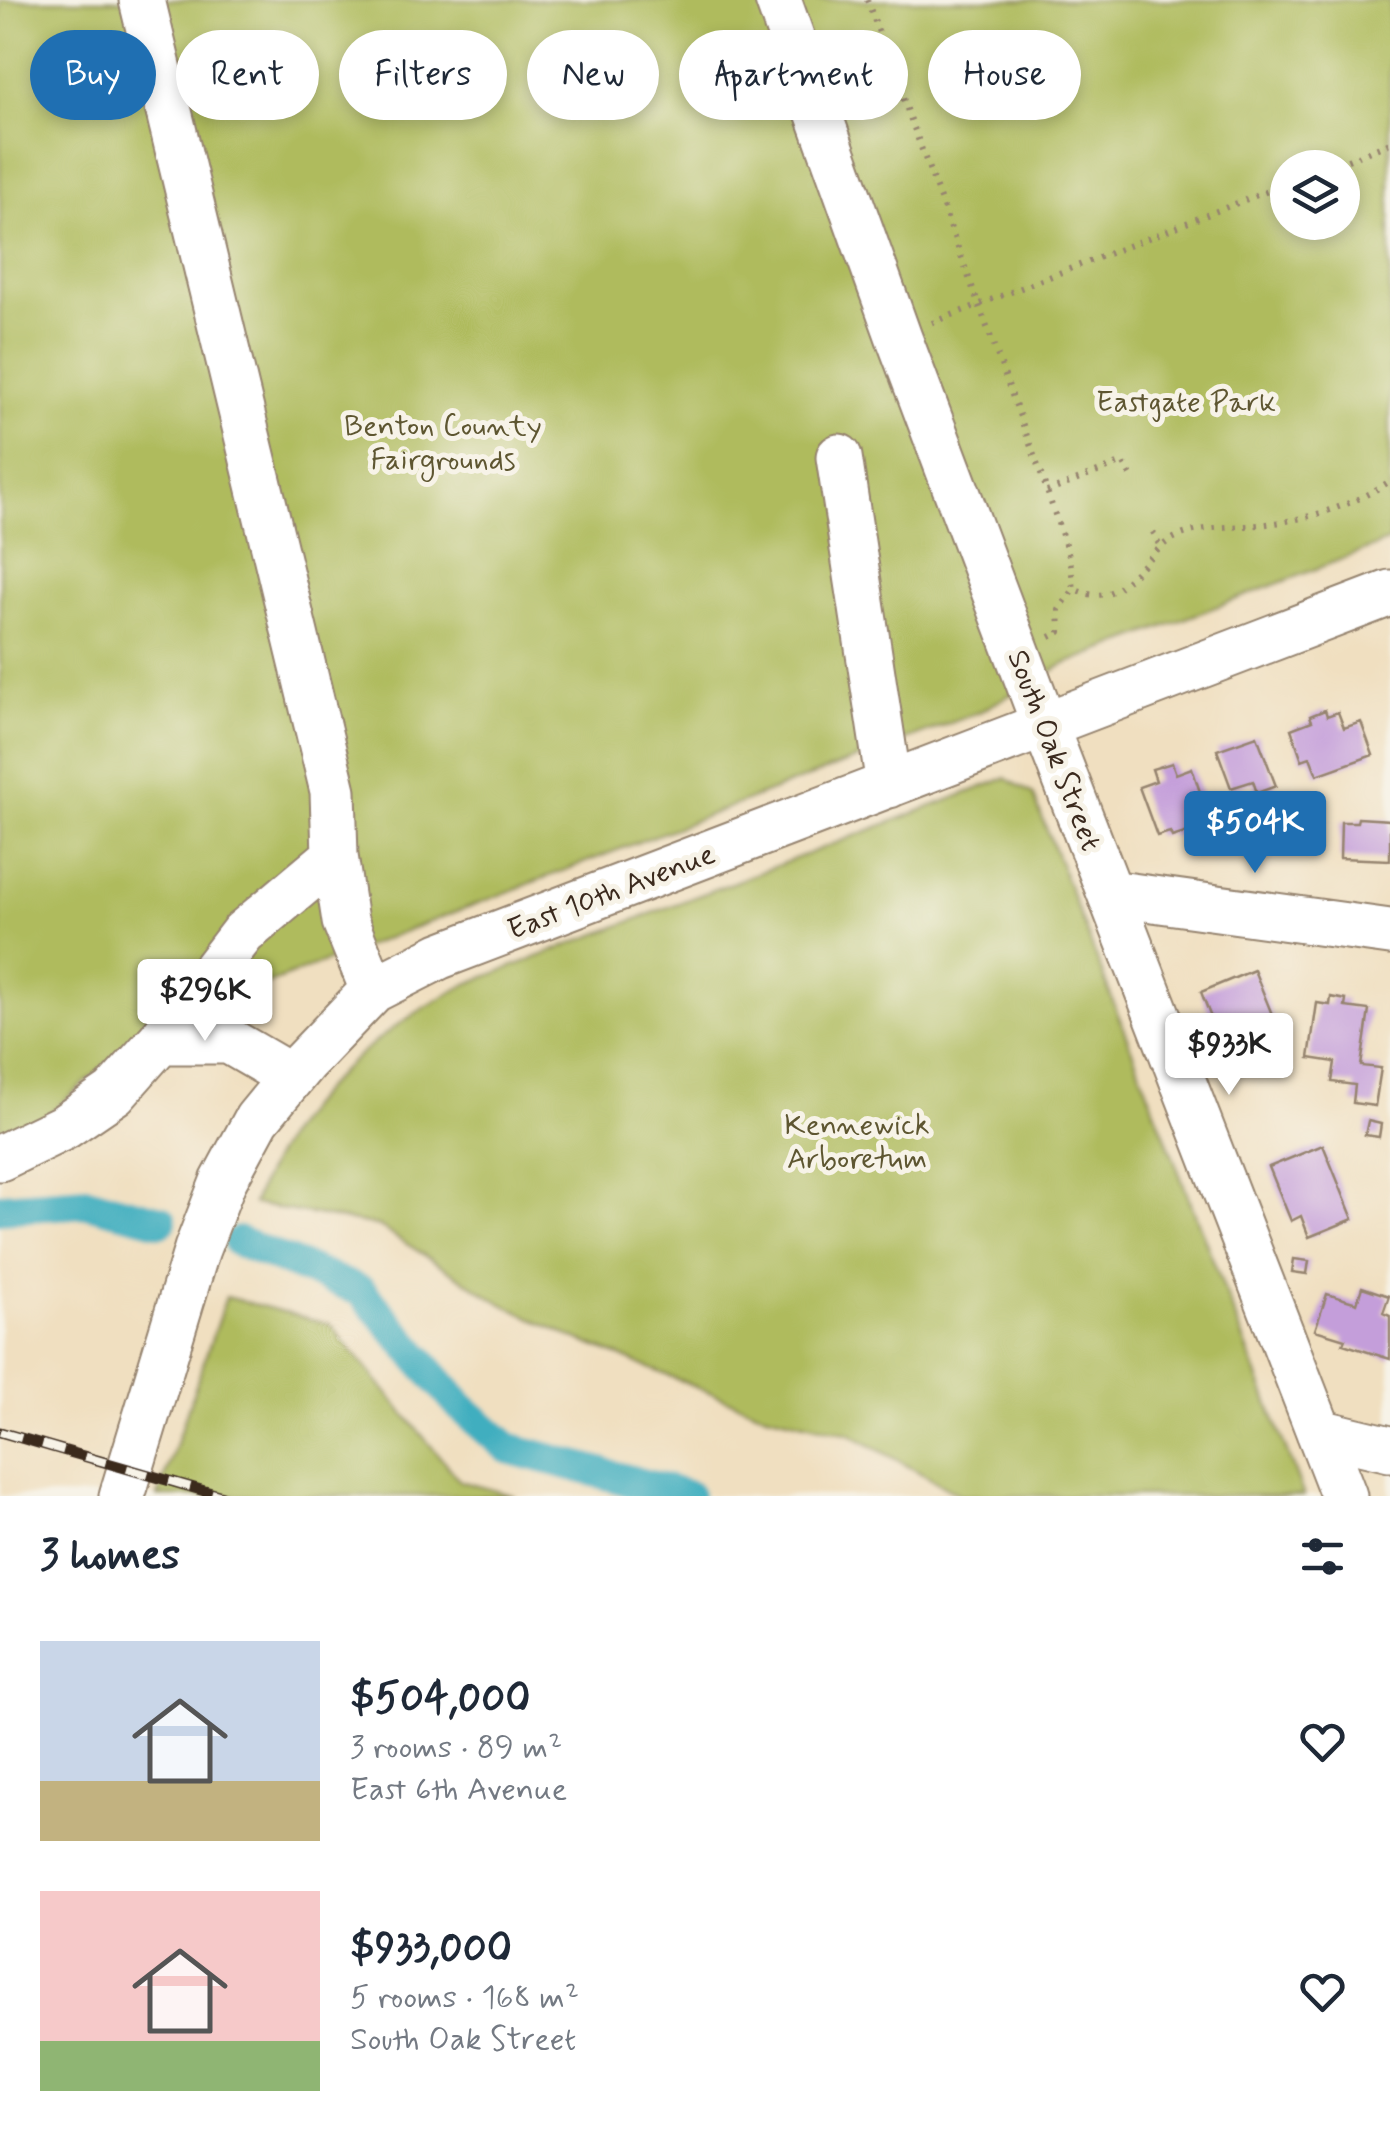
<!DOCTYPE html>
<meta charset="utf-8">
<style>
:root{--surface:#fff;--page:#f2f2f3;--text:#1f2937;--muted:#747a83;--accent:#1f6fb2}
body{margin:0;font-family:Mynerve,sans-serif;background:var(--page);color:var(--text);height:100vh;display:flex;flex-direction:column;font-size:38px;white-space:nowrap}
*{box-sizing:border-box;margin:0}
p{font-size:32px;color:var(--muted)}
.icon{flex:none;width:55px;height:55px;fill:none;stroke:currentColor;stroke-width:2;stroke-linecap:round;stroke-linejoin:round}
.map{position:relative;height:1496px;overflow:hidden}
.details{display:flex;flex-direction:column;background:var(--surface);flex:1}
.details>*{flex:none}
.top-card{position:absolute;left:30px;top:30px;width:1330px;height:90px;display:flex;gap:20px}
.tools{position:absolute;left:1270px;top:150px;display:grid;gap:20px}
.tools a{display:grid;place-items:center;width:90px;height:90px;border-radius:50%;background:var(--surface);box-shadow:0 5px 15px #0003;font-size:50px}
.price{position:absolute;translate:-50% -85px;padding:0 22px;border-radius:10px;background:#fff;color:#222;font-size:32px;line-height:65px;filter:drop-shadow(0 2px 5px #0008)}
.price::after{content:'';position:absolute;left:50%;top:60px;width:30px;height:22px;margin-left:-15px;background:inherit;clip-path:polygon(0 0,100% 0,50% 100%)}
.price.selected{background:var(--accent);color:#fff}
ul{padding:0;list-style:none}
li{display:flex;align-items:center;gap:30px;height:250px;padding:0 40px}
li span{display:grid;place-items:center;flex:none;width:280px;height:200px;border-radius:0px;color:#555}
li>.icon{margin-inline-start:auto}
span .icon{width:120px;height:120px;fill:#fffc;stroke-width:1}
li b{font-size:42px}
h2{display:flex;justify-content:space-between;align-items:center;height:120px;padding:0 40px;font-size:42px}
.chip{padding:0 35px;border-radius:45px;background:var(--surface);box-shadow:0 5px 15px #0003;font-size:35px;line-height:90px}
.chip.selected{background:var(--accent);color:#fff}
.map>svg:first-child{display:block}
</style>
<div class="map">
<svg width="1390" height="1496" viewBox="0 0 1390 1496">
<rect width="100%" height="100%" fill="#f7f3e8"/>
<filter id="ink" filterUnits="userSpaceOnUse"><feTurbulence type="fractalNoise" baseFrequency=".01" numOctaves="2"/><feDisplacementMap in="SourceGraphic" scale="20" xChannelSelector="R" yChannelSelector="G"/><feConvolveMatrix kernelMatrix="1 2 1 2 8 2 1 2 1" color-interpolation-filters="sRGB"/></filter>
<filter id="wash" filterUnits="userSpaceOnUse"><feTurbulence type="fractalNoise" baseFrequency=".0048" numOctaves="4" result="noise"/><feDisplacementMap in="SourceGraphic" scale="40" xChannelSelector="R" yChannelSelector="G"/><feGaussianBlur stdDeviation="2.25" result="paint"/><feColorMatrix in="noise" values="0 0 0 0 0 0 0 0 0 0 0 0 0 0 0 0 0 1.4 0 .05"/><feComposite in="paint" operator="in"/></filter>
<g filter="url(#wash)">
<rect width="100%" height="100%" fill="#f0dfc0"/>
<path fill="#afbb5d" stroke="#75723e" stroke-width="2.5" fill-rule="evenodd" d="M0 0H1390V541L1065 664 979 712 146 1030 40 1122 0 1135ZM1288 168H1342V222H1288Z
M1006 778 1033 794 1304 1496H962L850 1434 759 1412 569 1336 504 1305 378 1226 253 1204C289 1103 374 1031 467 984Z
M226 1297 330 1324 460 1481 515 1496H158Z"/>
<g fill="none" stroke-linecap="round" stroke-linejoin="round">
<path stroke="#41aebf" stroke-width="32" d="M0 1208 87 1202 161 1221
M239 1242 361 1291 461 1407 508 1448 687 1496"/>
</g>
<g id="blocks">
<path fill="#c49eda" d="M1325 710 1327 716 1338 712 1344 728 1361 722 1373 755 1317 775 1310 757 1302 760 1291 729 1312 721 1310 716Z
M1257 736 1276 786 1257 793 1253 781 1231 788 1217 750Z
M1172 763 1176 774 1192 768 1211 825 1172 837 1170 832 1157 836 1139 787 1156 781 1152 769Z
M1358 818 1390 820V860L1340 858 1341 822H1357Z
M1254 970 1284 1044 1240 1062 1232 1042 1222 1046 1201 992Z
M1331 997 1346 1000 1345 1007 1369 1010 1361 1066 1381 1068 1375 1106 1353 1103 1355 1085 1332 1082 1335 1062 1309 1058 1317 1003 1330 1005Z
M1368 1121 1381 1124 1379 1137 1365 1135Z
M1323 1145 1353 1219 1309 1237 1301 1216 1291 1221 1269 1167Z
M1294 1259 1309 1261 1307 1274 1292 1272Z
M1362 1287 1389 1296 1383 1313 1390 1316V1359L1343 1344 1345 1339 1315 1330 1327 1294 1357 1303Z"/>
</g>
</g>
<g filter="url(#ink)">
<use href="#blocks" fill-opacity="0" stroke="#96846f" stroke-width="2.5"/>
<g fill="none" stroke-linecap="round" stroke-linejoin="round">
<defs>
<path id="minor" d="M142 0 333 791 335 856
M778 0 899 338 1045 726 1344 1496
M839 457 889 785
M1110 893 1390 932
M160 1041H229L291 1077
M0 1158 64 1127 114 1093 160 1041 243 933 335 856 345 921 373 990
M1319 1432 1390 1449
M122 1496 197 1249 223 1182 257 1119 304 1062 373 990 440 956 1390 593"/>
</defs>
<use href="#minor" stroke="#96846f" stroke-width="49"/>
<path stroke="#96846f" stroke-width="6" stroke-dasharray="2.5 8" stroke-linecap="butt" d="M867 0 1045 485 1070 559 1074 589C1117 610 1134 569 1162 546 1189 523 1234 529 1267 524 1310 519 1354 505 1390 481
M1328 168 1390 143
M932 323 1288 183
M1047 492 1123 462 1131 476
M1153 532 1160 547
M1050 637 1060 632 1059 610 1074 589"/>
<use href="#minor" stroke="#fff" stroke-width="45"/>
<defs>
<path id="rail" d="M0 1432 222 1496"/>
</defs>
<use href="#rail" stroke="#3b2a1e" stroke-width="11"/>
<use href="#rail" stroke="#f7f3e8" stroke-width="8" stroke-dasharray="22" stroke-linecap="butt"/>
</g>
</g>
<g text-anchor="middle" stroke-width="10" stroke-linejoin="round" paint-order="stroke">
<g font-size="30" fill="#5e5631" stroke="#f7f3e8">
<text x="1186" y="411">Eastgate Park</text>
<text x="443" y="435">Benton County<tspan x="443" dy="34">Fairgrounds</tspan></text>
<text x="857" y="1134">Kennewick<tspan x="857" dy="34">Arboretum</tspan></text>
</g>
<g font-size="30" fill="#3b2a1e" stroke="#f7f3e8">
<text transform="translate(1055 750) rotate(69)" y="10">South Oak Street</text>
<text transform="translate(611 891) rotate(-21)" y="10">East 10th Avenue</text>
</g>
</g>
</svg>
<div class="tools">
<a><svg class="icon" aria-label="layers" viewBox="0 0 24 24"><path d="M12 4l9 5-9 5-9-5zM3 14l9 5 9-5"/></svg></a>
</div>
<b class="price selected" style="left:1255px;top:876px">$504K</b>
<b class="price" style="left:205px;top:1044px">$296K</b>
<b class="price" style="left:1229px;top:1098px">$933K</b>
<div class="top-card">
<a class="chip selected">Buy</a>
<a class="chip">Rent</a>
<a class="chip">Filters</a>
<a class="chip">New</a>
<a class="chip">Apartment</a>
<a class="chip">House</a>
</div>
</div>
<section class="details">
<h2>3 homes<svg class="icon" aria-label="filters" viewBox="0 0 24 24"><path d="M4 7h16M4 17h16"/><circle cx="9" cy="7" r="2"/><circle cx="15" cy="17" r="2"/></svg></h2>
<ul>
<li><span style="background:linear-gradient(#c9d6e8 70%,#c2b280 0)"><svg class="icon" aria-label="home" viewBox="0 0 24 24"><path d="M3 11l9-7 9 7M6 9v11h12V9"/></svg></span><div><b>$504,000</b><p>3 rooms · 89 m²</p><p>East 6th Avenue</p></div><svg class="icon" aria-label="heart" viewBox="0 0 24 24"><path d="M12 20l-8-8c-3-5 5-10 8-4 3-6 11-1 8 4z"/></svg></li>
<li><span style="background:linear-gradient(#f6c9c9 75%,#8fb573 0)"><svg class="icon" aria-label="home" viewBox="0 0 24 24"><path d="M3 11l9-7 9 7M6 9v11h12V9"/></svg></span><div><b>$933,000</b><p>5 rooms · 168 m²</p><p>South Oak Street</p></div><svg class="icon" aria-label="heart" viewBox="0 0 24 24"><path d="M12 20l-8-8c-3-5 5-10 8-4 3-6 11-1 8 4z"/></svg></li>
</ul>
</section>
